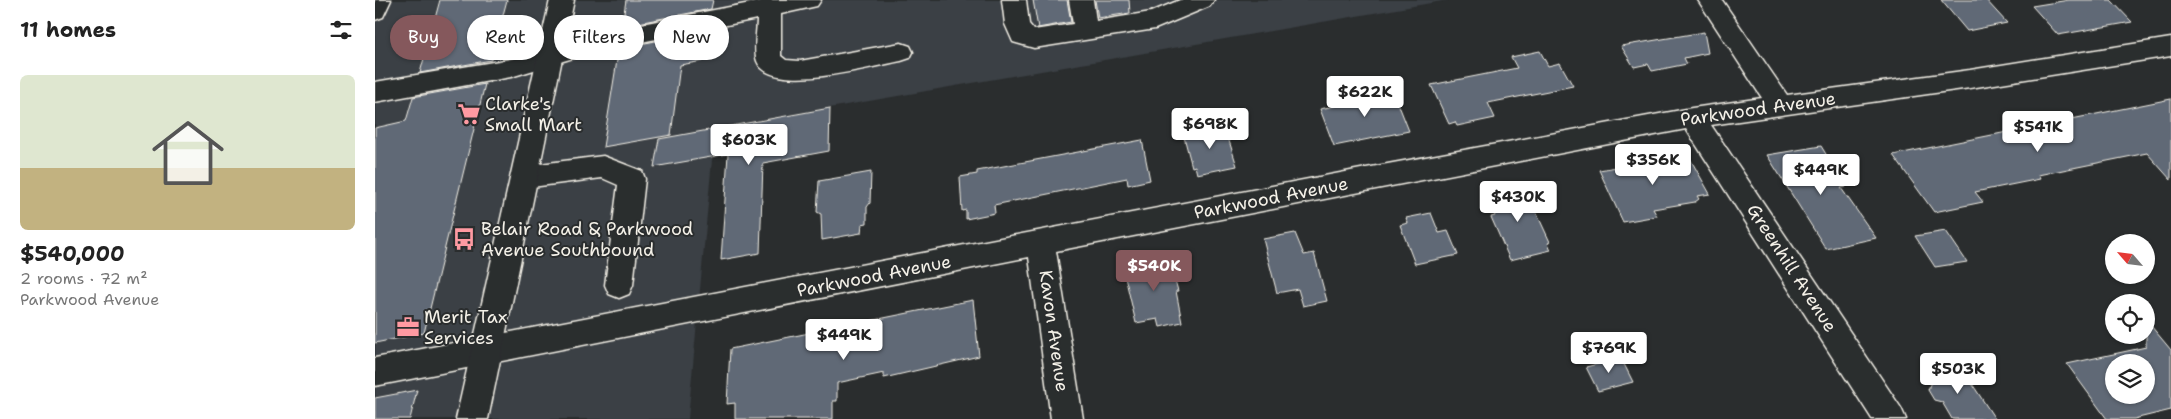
<!DOCTYPE html>
<meta charset="utf-8">
<style>
:root{--surface:#fff;--page:#f2f2f2;--text:#222;--muted:#767676;--accent:#85585c}
body{margin:0;font-family:"Shantell Sans",sans-serif;background:var(--page);color:var(--text);height:100vh;display:flex;flex-direction:column;font-size:19px;white-space:nowrap}
*{box-sizing:border-box;margin:0}
p{font-size:16px;color:var(--muted)}
.icon{flex:none;width:28px;height:28px;fill:none;stroke:currentColor;stroke-width:2;stroke-linecap:round;stroke-linejoin:round}
.map{position:relative;flex:1;overflow:hidden}
.drawer{display:flex;flex-direction:column;background:var(--surface);width:375px}
.drawer>*{flex:none}
.guide{position:absolute;left:15px;top:15px;width:475px;height:45px;display:flex;gap:10px}
.needle{width:32px;rotate:298deg}
.buttons{position:absolute;left:1730px;top:234px;display:grid;gap:10px}
.buttons a{display:grid;place-items:center;width:50px;height:50px;border-radius:50%;background:var(--surface);box-shadow:0 1px 4px #0004;font-size:25px}
.price{position:absolute;translate:-50% -42px;padding:0 11px;border-radius:5px;background:#fff;color:#222;font-size:16px;line-height:32px;filter:drop-shadow(0 1px 2px #0008)}
.price::after{content:'';position:absolute;left:50%;top:30px;width:15px;height:11px;margin-left:-8px;background:inherit;clip-path:polygon(0 0,100% 0,50% 100%)}
.price.current{background:var(--accent);color:#fff}
ul{padding:0;list-style:none}
li{display:grid;align-content:center;gap:10px;height:265px;padding:0 20px}
li span{display:grid;place-items:center;height:155px;border-radius:8px;color:#555}
li>.icon{margin-inline-start:auto}
span .icon{width:90px;height:90px;fill:#fffc;stroke-width:1}
li b{font-size:21px}
h2{display:flex;justify-content:space-between;align-items:center;height:60px;padding:0 20px;font-size:21px}
.tag{padding:0 18px;border-radius:22px;background:var(--surface);box-shadow:0 1px 4px #0004;font-size:18px;line-height:45px}
.tag.current{background:var(--accent);color:#fff}
main{display:flex;flex:1;min-height:0}
.map>svg:first-child{display:block}
</style>
<main>
<section class="drawer">
<h2>11 homes<svg class="icon" aria-label="filters" viewBox="0 0 24 24"><path d="M4 7h16M4 17h16"/><circle cx="9" cy="7" r="2"/><circle cx="15" cy="17" r="2"/></svg></h2>
<ul>
<li><span style="background:linear-gradient(#dfe7d0 60%,#c2b280 0)"><svg class="icon" aria-label="home" viewBox="0 0 24 24"><path d="M3 11l9-7 9 7M6 9v11h12V9"/></svg></span><div><b>$540,000</b><p>2 rooms · 72 m²</p><p>Parkwood Avenue</p></div></li>
</ul>
</section>
<div class="map">
<svg width="1796" height="419" viewBox="0 0 1796 419">
<rect width="100%" height="100%" fill="#2a2d2e"/>
<filter id="ink" filterUnits="userSpaceOnUse"><feTurbulence type="fractalNoise" baseFrequency=".02" numOctaves="2"/><feDisplacementMap in="SourceGraphic" scale="10" xChannelSelector="R" yChannelSelector="G"/><feConvolveMatrix kernelMatrix="1 2 1 2 8 2 1 2 1" color-interpolation-filters="sRGB"/></filter>
<g filter="url(#ink)">
<path fill="#3a3f44" d="M6 0H1073L340 128 313 419H0V18Z"/>
<path fill="#606976" stroke="#f4f1e8" fill-rule="evenodd" d="M65 0H132L116 60 45 73Z
M251 0H338L336 9 247 26Z
M658 0H692L696 22 663 28Z
M720 0H754L755 13 723 18Z
M1566 0H1611L1632 23 1592 31Z
M1694 0H1736L1757 22 1683 35 1657 6Z
M333 31 328 61 305 65 296 135 228 147 244 48Z
M1329 32 1333 53 1309 58 1312 64 1277 71 1273 64 1259 67 1246 46Z
M1165 51 1173 66 1185 63 1198 86 1113 103 1120 118 1082 126 1080 122 1074 124 1056 85 1142 68 1136 57Z
M110 84 49 333 0 343V128L31 121 38 97Z
M1017 88 1034 131 959 146 945 109 988 100 986 95Z
M1796 99V180L1772 153 1663 175 1665 179 1600 192 1608 202 1559 212 1518 155Z
M455 108 454 151 388 163 385 253 346 260 353 154 279 167 284 139Z
M849 125 862 166 822 174 820 166 817 167 808 133Z
M767 140 775 180 753 185 752 178 619 205 620 213 591 219V210L587 211 585 177 602 174V171Z
M1446 146 1471 187 1466 188 1501 238 1451 249 1392 155Z
M1313 155 1335 194 1322 196 1324 199 1320 202 1278 209 1282 216 1248 222 1224 170Z
M496 172 495 203 492 207V223L487 224 486 233 447 240 446 214 442 212 444 181Z
M1147 186 1150 193H1152L1163 216 1175 242 1173 243 1176 250 1135 260 1116 217 1120 216 1111 194Z
M1056 213 1064 233 1073 231 1083 255 1040 264 1025 225 1033 223 1031 218Z
M1571 231 1592 262 1560 267 1540 236Z
M920 233 929 255 939 253 952 301 928 306 923 289 902 293 888 239Z
M793 255 803 291H801L807 322 785 327 783 319 761 323 748 268Z
M598 300 604 356 509 378V373L462 383V401H458V419H360V403L352 404 355 349Z
M1771 320 1796 350V410L1759 419H1732L1692 364 1771 347ZM1739 362H1771V395H1739Z
M1246 358 1258 382 1223 391 1211 367Z
M1583 365 1590 376H1592L1620 419H1577L1567 402 1559 400 1553 390 1560 370Z
M42 390 35 419H0V398Z"/>
<g fill="none" stroke-linecap="round" stroke-linejoin="round">
<defs>
<path id="minor" d="M0 0H16L8 17 0 20Z
M391 0H446L442 6 406 14V56L411 60 425 61 526 43 535 46 538 52 535 58 526 61C498 66 395 96 382 61 378 50 382 31 382 19L221 51 136 77 0 102V82L136 59 220 33Z
M627 0H651L654 24 659 30 698 24 694 0H718L721 21 776 12 805 0H839L835 6 780 29 659 48 638 42 630 24Z
M1323 0H1347L1412 95 1595 70 1796 38V56L1595 88 1336 125 1526 408 1531 419H1497L1311 129 681 251 708 419H676L654 257 0 386V358L1007 165 1317 108 1387 98Z
M228 156 267 171 270 179 258 285 254 294 244 298 234 294 230 285 243 185 227 178 149 188 139 185 136 177 139 169 149 166Z"/>
<path id="major" d="M175 0H199L113 419H81Z"/>
</defs>
<use href="#minor" stroke="#f4f1e8" stroke-width="3"/>
<use href="#major" stroke="#f4f1e8" stroke-width="3"/>
<use href="#minor" fill="#2a2d2e" fill-rule="evenodd"/>
<use href="#major" fill="#2a2d2e" fill-rule="evenodd"/>
</g>
</g>
<defs>
<symbol id="supermarket-bare" viewBox="-9 -9 18 18"><path d="M-6-5.5h2.5l.6 2H6L4.5 2H-2.5L-4.4-4H-6ZM-1.5 3.2a1.3 1.3 0 1 0 .1 0ZM3 3.2a1.3 1.3 0 1 0 .1 0Z" fill="#ff9aa2" stroke="#2a2d2e" stroke-width="2.5" paint-order="stroke"/></symbol>
<symbol id="bus-bare" viewBox="-9 -9 18 18"><path d="M-5-6H5V4H4V6H2V4H-2V6H-4V4H-5ZM-3.5-4V0h7V-4ZM-3.5 1.2v1.5H-2V1.2ZM2 1.2v1.5H3.5V1.2Z" fill="#ff9aa2" stroke="#2a2d2e" stroke-width="2.5" paint-order="stroke"/></symbol>
<symbol id="office-bare" viewBox="-9 -9 18 18"><path d="M-6-3h4V-5.5h4V-3h4V5H-6ZM-1-4.5V-3h2v-1.5ZM-6 0V1H6V0Z" fill="#ff9aa2" stroke="#2a2d2e" stroke-width="2.5" paint-order="stroke"/></symbol>
</defs>
<g fill-rule="evenodd">
<use href="#supermarket-bare" x="78" y="98" width="32" height="32"/>
<use href="#bus-bare" x="73" y="223" width="32" height="32"/>
<use href="#office-bare" x="17" y="311" width="32" height="32"/>
</g>
<g text-anchor="middle" stroke-width="4" stroke-linejoin="round" paint-order="stroke">
<g font-size="18" fill="#f4f1e8" stroke="#2a2d2e" text-anchor="start">
<text x="110" y="110">Clarke's<tspan x="110" dy="21">Small Mart</tspan></text>
<text x="106" y="235">Belair Road &amp; Parkwood<tspan x="106" dy="21">Avenue Southbound</tspan></text>
<text x="49" y="323">Merit Tax<tspan x="49" dy="21">Services</tspan></text>
</g>
<g font-size="18" fill="#f4f1e8" stroke="#2a2d2e">
<text transform="translate(1383 109) rotate(-8)" y="6">Parkwood Avenue</text>
<text transform="translate(896 198) rotate(-11)" y="6">Parkwood Avenue</text>
<text transform="translate(1417 268) rotate(57)" y="6">Greenhill Avenue</text>
<text transform="translate(499 276) rotate(-11)" y="6">Parkwood Avenue</text>
<text transform="translate(679 331) rotate(82)" y="6">Kavon Avenue</text>
</g>
</g>
</svg>
<div class="buttons">
<a><svg class="needle" viewBox="-14 -14 28 28"><path d="M0-13l5 13h-10z" fill="#e53935"/><path d="M0 13l5-13h-10z" fill="#767676"/></svg></a>
<a><svg class="icon" aria-label="locate" viewBox="0 0 24 24"><circle cx="12" cy="12" r="6"/><path d="M12 2v4M12 18v4M2 12h4M18 12h4"/></svg></a>
<a><svg class="icon" aria-label="layers" viewBox="0 0 24 24"><path d="M12 4l9 5-9 5-9-5zM3 14l9 5 9-5"/></svg></a>
</div>
<b class="price" style="left:990px;top:118px">$622K</b>
<b class="price" style="left:835px;top:150px">$698K</b>
<b class="price" style="left:1663px;top:153px">$541K</b>
<b class="price" style="left:374px;top:166px">$603K</b>
<b class="price" style="left:1278px;top:186px">$356K</b>
<b class="price" style="left:1446px;top:196px">$449K</b>
<b class="price" style="left:1143px;top:223px">$430K</b>
<b class="price current" style="left:779px;top:292px">$540K</b>
<b class="price" style="left:469px;top:361px">$449K</b>
<b class="price" style="left:1234px;top:374px">$769K</b>
<b class="price" style="left:1583px;top:395px">$503K</b>
<div class="guide">
<a class="tag current">Buy</a>
<a class="tag">Rent</a>
<a class="tag">Filters</a>
<a class="tag">New</a>
</div>
</div>
</main>
